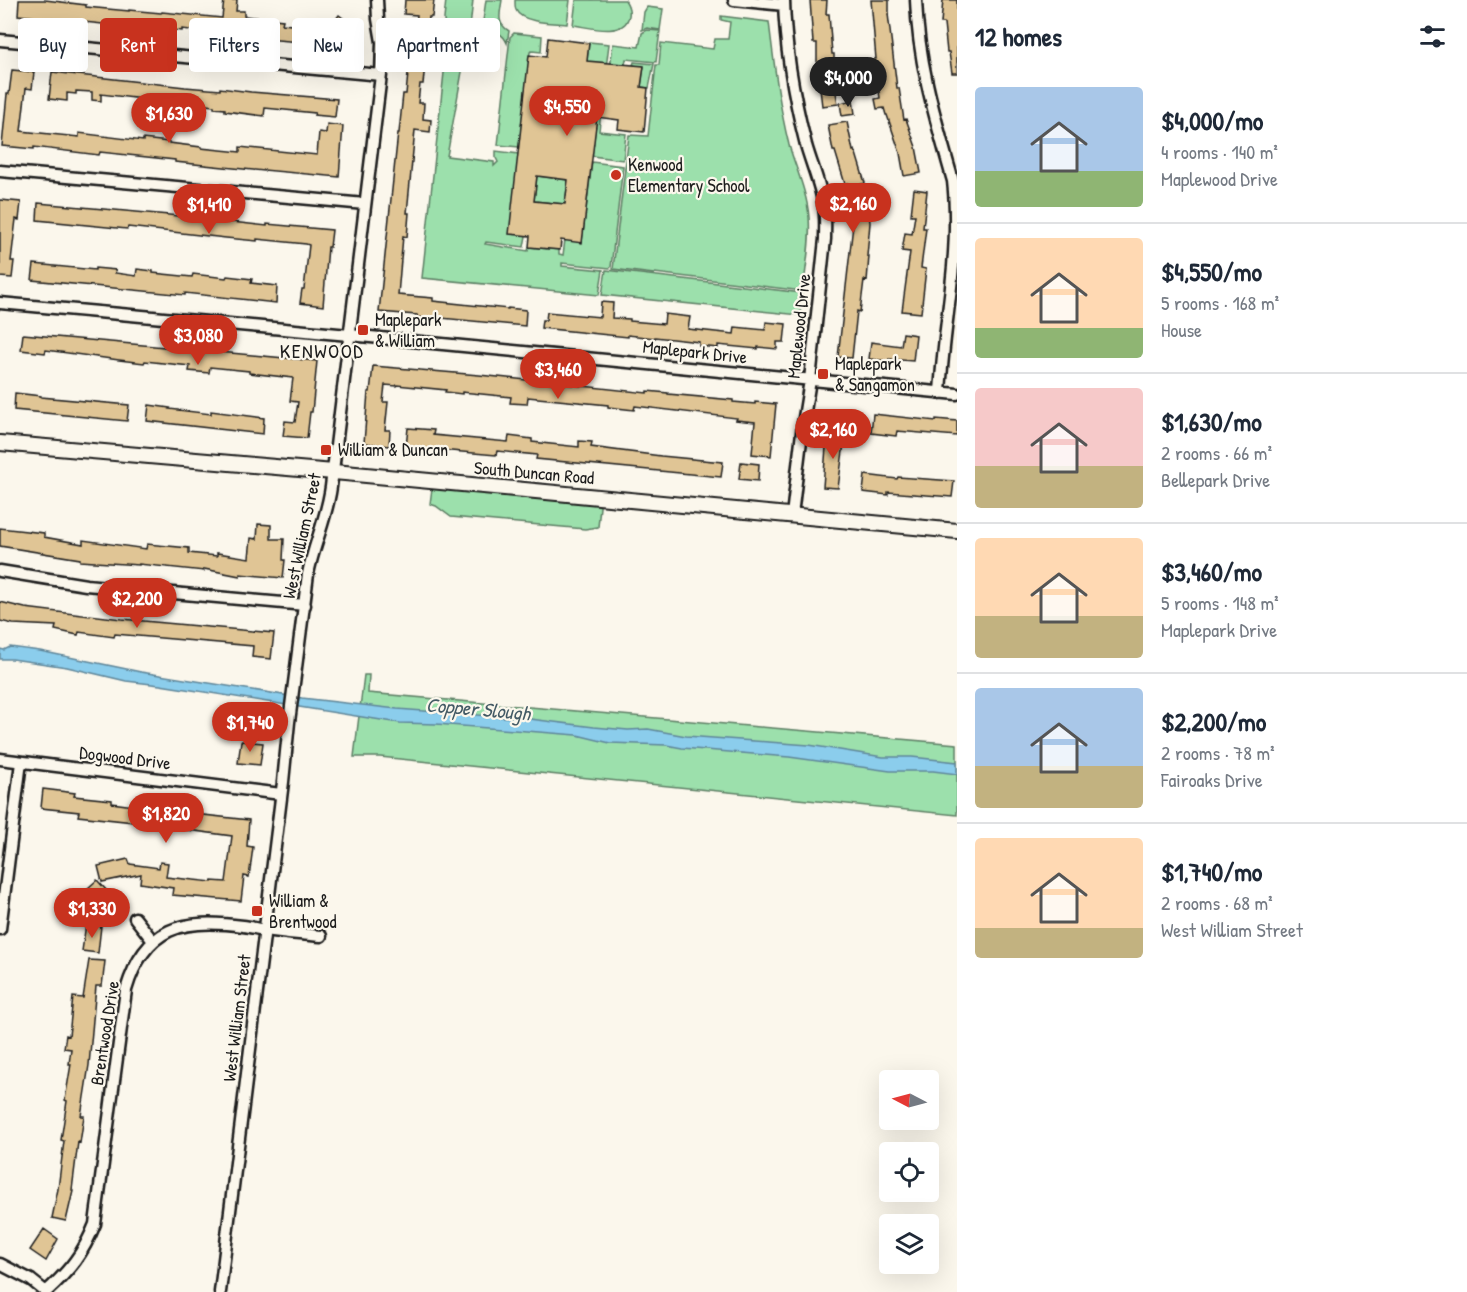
<!DOCTYPE html>
<meta charset="utf-8">
<style>
:root{--surface:#fff;--page:#f6f6f7;--text:#1f2937;--muted:#747a83;--line:#e0e1e3;--accent:#c8321e}
body{margin:0;font-family:"Patrick Hand",sans-serif;background:var(--page);color:var(--text);height:100vh;display:flex;flex-direction:column;font-size:22px;white-space:nowrap}
*{box-sizing:border-box;margin:0}
p{font-size:20px;color:var(--muted)}
.icon{flex:none;width:33px;height:33px;fill:none;stroke:currentColor;stroke-width:2;stroke-linecap:round;stroke-linejoin:round}
.map{position:relative;flex:1;overflow:hidden}
.side{display:flex;flex-direction:column;background:var(--surface);width:510px}
.side>*{flex:none}
.guide{position:absolute;left:18px;top:18px;width:570px;height:54px;display:flex;gap:12px}
.needle{width:39px;rotate:276deg}
.buttons{position:absolute;left:879px;top:1070px;display:grid;gap:12px}
.buttons a{display:grid;place-items:center;width:60px;height:60px;border-radius:6px;background:var(--surface);box-shadow:0 6px 24px #0002;font-size:30px}
.price{position:absolute;translate:-50% -51px;padding:0 14px;border-radius:21px;background:var(--accent);color:#fff;font-size:20px;line-height:39px;filter:drop-shadow(0 2px 3px #0008)}
.price::after{content:'';position:absolute;left:50%;top:36px;width:18px;height:14px;margin-left:-9px;background:inherit;clip-path:polygon(0 0,100% 0,50% 100%)}
.price.active{background:#222;color:#fff}
ul{padding:0;list-style:none}
li{display:flex;align-items:center;gap:18px;height:150px;padding:0 18px}
li+li{border-top:2px solid var(--line)}
li span{display:grid;place-items:center;flex:none;width:168px;height:120px;border-radius:6px;color:#555}
li>.icon{margin-inline-start:auto}
span .icon{width:72px;height:72px;fill:#fffc;stroke-width:1}
li b{font-size:26px}
h2{display:flex;justify-content:space-between;align-items:center;height:72px;padding:0 18px;font-size:26px}
.chip{padding:0 21px;border-radius:6px;background:var(--surface);box-shadow:0 6px 24px #0002;font-size:21px;line-height:54px}
.chip.active{background:var(--accent);color:#fff}
main{display:flex;flex:1;min-height:0}
.map>svg:first-child{display:block}
</style>
<main>
<div class="map">
<svg width="957" height="1292" viewBox="0 0 957 1292">
<rect width="100%" height="100%" fill="#fbf7ec"/>
<filter id="ink" filterUnits="userSpaceOnUse"><feTurbulence type="fractalNoise" baseFrequency=".0167" numOctaves="2"/><feDisplacementMap in="SourceGraphic" scale="12" xChannelSelector="R" yChannelSelector="G"/><feConvolveMatrix kernelMatrix="1 2 1 2 8 2 1 2 1" color-interpolation-filters="sRGB"/></filter>
<g filter="url(#ink)">
<path fill="#9ce0ac" stroke="#5c7e64" stroke-width="1.5" d="M446 0H473L470 27 447 156 494 162V166L498 162 496 158V151L519 154 526 236 524 247 486 242 485 244 528 251 529 247 559 250V254L563 255 565 240 582 242 592 162 623 166 611 267 610 268 562 263V266L603 270 599 295 422 278 446 54 444 19Z
M486 0H502C500 14 496 23 509 31L507 43C503 33 492 29 482 28Z
M515 0H570L567 24C555 23 521 23 516 10 515 9 515 1 515 0Z
M576 0H625C629 6 631 12 628 19 621 37 589 27 573 25Z
M647 7 663 9 660 30 647 28 642 30 644 12Z
M721 16 769 22C774 63 779 105 789 145 796 169 807 192 809 217 811 241 806 266 803 291L655 273 654 274 613 269 629 135 648 136 656 65H659L661 43 713 49 715 39H728L730 22 721 20Z
M647 30 660 31 656 62 626 59 625 64 615 63 613 85H608L613 44 639 47 642 33Z
M514 33 542 36 541 52 532 51 530 52 519 147 498 145 510 37Z
M589 42 609 44 604 84 587 61Z
M634 62 654 64 649 88 641 87 644 67 633 65Z
M547 91 577 94 574 123 544 119Z
M600 91 603 92 599 131 626 134 623 160 592 156Z
M537 176 568 180 565 204 534 201Z
M606 270 802 293 800 315 602 295Z
M433 481 601 497 598 527 585 529 451 517 436 506 430 504Z
M364 675H369L368 693 957 744V815L380 757H354Z"/>
<path fill="#8bcdec" stroke="#5f8699" stroke-width="1.5" d="M10 647 40 651 141 672 302 698 397 709 530 719 594 727 628 730 648 729 686 736 809 745 883 757H912L957 762V774L933 771H890L789 757 682 748 666 745 610 743 577 735 436 724 400 723 160 685 126 681 67 667 12 659H0V649L4 650Z"/>
<path fill="#e0c595" stroke="#1c1c1c" stroke-width="1.5" fill-rule="evenodd" d="M19 0H45L86 5V7L129 11V10L161 13 162 12 222 18 224 0H237L236 11H244V16L283 20 282 24 323 28 327 31 339 15 348 22 344 27 350 32 340 46 333 41 330 45 314 33 313 43 228 36V34L182 29V31L113 23 112 25 18 15Z
M405 0H434L432 17H429L427 38H432L430 55H426L423 84H420L418 103H424L423 119 431 120 430 132 415 130 407 213H409L407 237 403 236 398 295 433 298V301L508 309V308L526 310 525 326 431 317V319L417 317V315L379 312 398 133H399L403 94H406L410 53H407L409 36H415L417 15 404 14Z
M810 0H827L826 14H829L832 54H834V81L838 104 822 106 819 80H817V43H813Z
M871 0H889V14H888L897 88H899L904 120 906 119 916 147 921 173 904 176 900 153 887 115H886L884 108 877 109 875 99 880 98 874 59H876Z
M943 0H957V73H952L949 52H947L944 23H941Z
M548 38 589 43 587 61 644 66 641 87 648 88 644 132 618 129 619 120 597 117 582 243 561 240 560 250 529 247 530 236 509 234 529 55 546 57ZM547 91 577 94 574 123 544 119ZM537 176 568 180 565 204 534 201Z
M12 70 34 72 32 89 26 88 21 131 79 137V133L143 141V139L169 142V143L201 147V148L240 152V147L317 155 319 132 326 133 327 124 343 126 339 177 264 170V171L175 162V160L100 152 99 155 34 147V149L2 146 7 94H9Z
M52 72 185 87 220 90V88L251 92 337 99 335 117 314 115 315 113 265 108 264 116 225 111V109L214 108V106L170 101V103L151 101V100L101 94V101L92 100V92L76 91V94L67 93V101L49 99Z
M853 100 855 114 842 116 840 103Z
M847 122 853 151 855 150 865 183 862 184 867 186 870 223 867 256H869L867 281 864 280 860 312 857 311 852 358 838 357 853 225 848 183 845 184 835 151H833L828 125Z
M914 189 927 191 923 228H926L921 268 926 269 921 313 902 311 910 252 902 251 905 233 912 234 915 215H911Z
M0 200 21 202 19 220 16 219 11 261H14L12 278 0 277Z
M38 203 169 215 267 226V224L332 230 330 247H328L323 306 300 303 302 289H304L309 245 306 244 257 239V241L226 238 128 227 127 229 37 220Z
M34 264 95 270V268L116 270 115 273 136 276 137 269 153 271V273L192 277 193 274 226 278 227 276 252 279 251 283 277 286 276 303 185 293V295L32 280Z
M601 302 613 303 612 318 630 319V321L664 324 665 314 690 317 688 329 734 334 735 327 765 330 766 322 786 324 784 342H777V349L758 347V349L718 345V348L699 346V342L655 337V338L628 335V337L541 328 542 320H546L547 312 600 317Z
M903 333 916 335 913 361 889 359V361L869 359 871 342 901 346Z
M23 334 317 361 312 412H310L307 438 283 436 285 421 295 422 298 402 290 401 293 378 249 373V371L210 367 209 373 189 371 190 366 145 361 144 363 119 360 46 350 45 353 21 350Z
M373 366 479 375 647 393V391L668 393V394L733 400V402L755 404V402L776 404 771 456 752 454 755 422 736 420 737 418 635 406 634 410 608 407V405L528 397 527 404 510 403 511 397 462 392V394L445 392 446 390 397 385V386L385 385 383 402H388L385 430H390L389 446 364 443 368 392H370Z
M15 393 41 396V397L129 405 127 421 14 410Z
M149 405 170 408 169 409 211 414V411L264 418 263 434 147 421Z
M873 414 936 421V419L957 421V436L897 431 896 436 871 433Z
M408 428 434 430 433 435 508 442 509 436 532 439V442L579 447V441L592 442 591 447 661 456 723 462 721 477 536 459 537 455 497 451 496 455 406 447Z
M827 434 845 436 838 488 823 487Z
M741 462 759 464 758 481 739 479Z
M865 475 897 479 898 477 954 481 952 497 888 492V495L863 492Z
M258 524 271 525V539H284L283 560H285L283 578 240 574V576L204 569V571L139 564V565L80 561V559L0 546V528L44 533V537L83 544V540L146 549 147 544 189 548V553L217 556V553L249 558 251 538 257 539Z
M0 602 25 608 90 616V615L122 619 274 633 271 659 252 657 253 646 115 634 114 637 79 632 78 635 55 630 56 626 13 624 0 621Z
M241 741 263 743 260 765 238 763Z
M43 789 75 793 74 796 112 800V803L156 809 157 807 176 810V812L249 820 247 846 253 847 249 877 244 876 241 901 172 895 173 888 140 883 141 874 102 882 98 866 128 859 130 864 159 868 160 862 168 863 166 877 212 882V881L226 882 232 836 180 829V827L78 816 79 812 41 808Z
M97 880 108 892 90 909 79 896Z
M86 924 101 926 98 953 82 951Z
M89 960 105 961 102 986H96L89 1065 81 1116H84L80 1143 78 1142 72 1190 73 1191 66 1221 52 1218 58 1189 64 1141 61 1140 67 1101 65 1100 71 1064H69L71 1049 64 1048 66 1035 69 1036 73 997 83 998Z
M44 1229 58 1239 46 1261 30 1250Z"/>
<g fill="none" stroke-linecap="round" stroke-linejoin="round">
<defs>
<path id="minor" d="M734 0 784 5
M784 0C785 49 794 98 806 145 812 166 821 186 824 207 826 218 825 228 825 239L810 380 803 424 792 515
M916 0C918 63 936 121 953 181 957 216 955 251 951 287 947 322 942 357 940 393
M0 40 381 75
M0 171 365 204
M0 303 360 336 957 394
M0 571 86 585 305 605
M0 759 281 794
M135 918 153 941
M0 929 21 762
M0 1264 31 1280 46 1292
M46 1292C70 1270 83 1254 95 1224L126 990C145 926 183 918 243 926 251 927 258 929 266 930 284 933 303 934 321 936
M220 1292 283 782 289 722 308 574C314 544 327 517 331 487L381 75 382 42 378 19 377 0"/>
<path id="major" d="M0 443 345 473 957 531"/>
</defs>
<use href="#minor" stroke="#1c1c1c" stroke-width="15"/>
<use href="#major" stroke="#1c1c1c" stroke-width="18"/>
<use href="#minor" stroke="#fbf7ec" stroke-width="10"/>
<use href="#major" stroke="#fbf7ec" stroke-width="14"/>
</g>
</g>
<g fill="#c8321e" stroke="#fbf7ec" stroke-width="2">
<circle cx="616" cy="175" r="6"/>
<rect x="357" y="324" width="12" height="12" rx="3"/>
<rect x="817" y="368" width="12" height="12" rx="3"/>
<rect x="320" y="444" width="12" height="12" rx="3"/>
<rect x="251" y="905" width="12" height="12" rx="3"/>
</g>
<g text-anchor="middle" stroke-width="4.5" stroke-linejoin="round" paint-order="stroke">
<g font-size="18" fill="#1c1c1c" stroke="#fbf7ec" text-anchor="start">
<text x="628" y="171">Kenwood<tspan x="628" dy="21">Elementary School</tspan></text>
<text x="375" y="326">Maplepark<tspan x="375" dy="21">&amp; William</tspan></text>
<text x="835" y="370">Maplepark<tspan x="835" dy="21">&amp; Sangamon</tspan></text>
<text x="338" y="456">William &amp; Duncan</text>
<text x="269" y="907">William &amp;<tspan x="269" dy="21">Brentwood</tspan></text>
</g>
<g font-size="18" fill="#1c1c1c" stroke="#fbf7ec">
<text transform="translate(799 326) rotate(-84)" y="6">Maplewood Drive</text>
<text transform="translate(695 352) rotate(6)" y="6">Maplepark Drive</text>
<text transform="translate(534 473) rotate(5)" y="6">South Duncan Road</text>
<text transform="translate(302 536) rotate(-78)" y="6">West William Street</text>
<text transform="translate(125 758) rotate(7)" y="6">Dogwood Drive</text>
<text transform="translate(237 1018) rotate(-83)" y="6">West William Street</text>
<text transform="translate(105 1033) rotate(-81)" y="6">Brentwood Drive</text>
</g>
<g font-size="20" letter-spacing="1.5" fill="#1c1c1c" stroke="#fbf7ec">
<text x="322" y="358">KENWOOD</text>
</g>
<g font-size="20" font-style="italic" fill="#435a65" stroke="#fbf7ec">
<text transform="translate(478 709) rotate(5)" y="7">Copper Slough</text>
</g>
</g>
</svg>
<div class="buttons">
<a><svg class="needle" viewBox="-14 -14 28 28"><path d="M0-13l5 13h-10z" fill="#e53935"/><path d="M0 13l5-13h-10z" fill="#747a83"/></svg></a>
<a><svg class="icon" aria-label="locate" viewBox="0 0 24 24"><circle cx="12" cy="12" r="6"/><path d="M12 2v4M12 18v4M2 12h4M18 12h4"/></svg></a>
<a><svg class="icon" aria-label="layers" viewBox="0 0 24 24"><path d="M12 4l9 5-9 5-9-5zM3 14l9 5 9-5"/></svg></a>
</div>
<b class="price active" style="left:848px;top:108px">$4,000</b>
<b class="price" style="left:567px;top:137px">$4,550</b>
<b class="price" style="left:169px;top:144px">$1,630</b>
<b class="price" style="left:853px;top:234px">$2,160</b>
<b class="price" style="left:209px;top:235px">$1,410</b>
<b class="price" style="left:198px;top:366px">$3,080</b>
<b class="price" style="left:558px;top:400px">$3,460</b>
<b class="price" style="left:833px;top:460px">$2,160</b>
<b class="price" style="left:137px;top:629px">$2,200</b>
<b class="price" style="left:250px;top:753px">$1,740</b>
<b class="price" style="left:166px;top:844px">$1,820</b>
<b class="price" style="left:92px;top:939px">$1,330</b>
<div class="guide">
<a class="chip">Buy</a>
<a class="chip active">Rent</a>
<a class="chip">Filters</a>
<a class="chip">New</a>
<a class="chip">Apartment</a>
</div>
</div>
<section class="side">
<h2>12 homes<svg class="icon" aria-label="filters" viewBox="0 0 24 24"><path d="M4 7h16M4 17h16"/><circle cx="9" cy="7" r="2"/><circle cx="15" cy="17" r="2"/></svg></h2>
<ul>
<li><span style="background:linear-gradient(#a9c7e8 70%,#8fb573 0)"><svg class="icon" aria-label="home" viewBox="0 0 24 24"><path d="M3 11l9-7 9 7M6 9v11h12V9"/></svg></span><div><b>$4,000/mo</b><p>4 rooms · 140 m²</p><p>Maplewood Drive</p></div></li>
<li><span style="background:linear-gradient(#ffd9b3 75%,#8fb573 0)"><svg class="icon" aria-label="home" viewBox="0 0 24 24"><path d="M3 11l9-7 9 7M6 9v11h12V9"/></svg></span><div><b>$4,550/mo</b><p>5 rooms · 168 m²</p><p>House</p></div></li>
<li><span style="background:linear-gradient(#f6c9c9 65%,#c2b280 0)"><svg class="icon" aria-label="home" viewBox="0 0 24 24"><path d="M3 11l9-7 9 7M6 9v11h12V9"/></svg></span><div><b>$1,630/mo</b><p>2 rooms · 66 m²</p><p>Bellepark Drive</p></div></li>
<li><span style="background:linear-gradient(#ffd9b3 65%,#c2b280 0)"><svg class="icon" aria-label="home" viewBox="0 0 24 24"><path d="M3 11l9-7 9 7M6 9v11h12V9"/></svg></span><div><b>$3,460/mo</b><p>5 rooms · 148 m²</p><p>Maplepark Drive</p></div></li>
<li><span style="background:linear-gradient(#a9c7e8 65%,#c2b280 0)"><svg class="icon" aria-label="home" viewBox="0 0 24 24"><path d="M3 11l9-7 9 7M6 9v11h12V9"/></svg></span><div><b>$2,200/mo</b><p>2 rooms · 78 m²</p><p>Fairoaks Drive</p></div></li>
<li><span style="background:linear-gradient(#ffd9b3 75%,#c2b280 0)"><svg class="icon" aria-label="home" viewBox="0 0 24 24"><path d="M3 11l9-7 9 7M6 9v11h12V9"/></svg></span><div><b>$1,740/mo</b><p>2 rooms · 68 m²</p><p>West William Street</p></div></li>
</ul>
</section>
</main>
